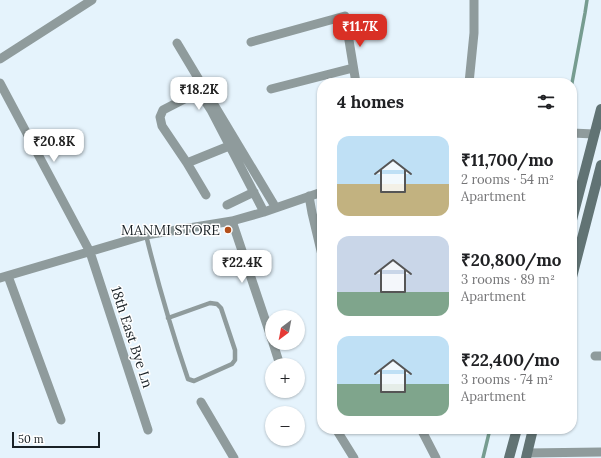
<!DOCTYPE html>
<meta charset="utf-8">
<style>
:root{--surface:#fff;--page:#f6f6f6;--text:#202124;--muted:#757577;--accent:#d93025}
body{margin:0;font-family:Lora,serif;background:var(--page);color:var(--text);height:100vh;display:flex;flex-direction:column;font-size:15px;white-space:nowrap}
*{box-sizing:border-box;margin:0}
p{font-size:13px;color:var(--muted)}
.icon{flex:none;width:22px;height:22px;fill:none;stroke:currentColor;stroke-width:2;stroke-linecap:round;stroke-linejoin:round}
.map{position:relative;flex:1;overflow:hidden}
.side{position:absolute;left:317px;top:78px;width:260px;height:356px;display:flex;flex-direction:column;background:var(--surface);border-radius:16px;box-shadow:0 1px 3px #0004}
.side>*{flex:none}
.needle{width:26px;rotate:212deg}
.fabs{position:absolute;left:265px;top:310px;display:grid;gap:8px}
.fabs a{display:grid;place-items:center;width:40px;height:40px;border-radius:50%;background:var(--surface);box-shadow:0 1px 3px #0004;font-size:20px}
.scale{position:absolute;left:12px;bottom:10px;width:88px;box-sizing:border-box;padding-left:4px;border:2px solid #192126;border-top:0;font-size:11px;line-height:14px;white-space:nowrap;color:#192126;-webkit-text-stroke:3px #fff;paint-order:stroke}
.price{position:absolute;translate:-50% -34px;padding:0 9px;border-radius:8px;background:#fff;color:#222;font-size:13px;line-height:26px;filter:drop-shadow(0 1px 2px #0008)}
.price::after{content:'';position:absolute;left:50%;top:24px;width:12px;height:9px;margin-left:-6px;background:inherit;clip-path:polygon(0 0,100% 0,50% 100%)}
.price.active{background:var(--accent);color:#fff}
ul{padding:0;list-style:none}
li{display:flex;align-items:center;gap:12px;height:100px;padding:0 20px}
li span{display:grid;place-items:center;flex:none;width:112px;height:80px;border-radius:12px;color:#555}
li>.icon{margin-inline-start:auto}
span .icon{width:48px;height:48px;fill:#fffc;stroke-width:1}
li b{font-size:17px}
h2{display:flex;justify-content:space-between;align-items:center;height:48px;padding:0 20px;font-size:17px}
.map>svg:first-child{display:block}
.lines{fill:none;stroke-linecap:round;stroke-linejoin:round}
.stream{stroke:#769c90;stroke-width:3.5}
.service{stroke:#8f9b9c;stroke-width:4.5}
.minor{stroke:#8f9b9c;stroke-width:9}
.secondary{stroke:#617374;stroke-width:10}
.poi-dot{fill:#b34f1b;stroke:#fff;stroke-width:1.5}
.labels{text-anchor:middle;stroke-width:3;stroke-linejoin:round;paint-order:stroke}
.poi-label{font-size:14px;fill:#192126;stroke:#fff;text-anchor:end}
.street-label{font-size:14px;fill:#192126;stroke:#fff}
</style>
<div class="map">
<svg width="601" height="458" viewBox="0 0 601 458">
<rect width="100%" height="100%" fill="#e5f3fc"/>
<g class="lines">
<!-- stream -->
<path class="stream" d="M572 83 585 13 587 0
M483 458 490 429"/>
<!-- service -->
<path class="service" d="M146 235C158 284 172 332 188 379L194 381 232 364 235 360V350L221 308 217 304 210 303 168 318"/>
<!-- minor -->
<path class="minor" d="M251 42 345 16 356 83
M177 43 276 208
M0 59 92 0
M0 83 90 252 148 430
M469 83 474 33V0
M271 89 353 68
M572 133 594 134
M187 163 229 146
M206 195 187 163 162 126 160 117 163 110 194 94 198 93 202 96 211 110 264 212
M309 196 312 213 322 255
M227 205 254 192
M232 221 272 340
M8 276 61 420
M0 278 146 235 232 221 264 212 322 192
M273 343 279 362
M595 356H601
M201 402 234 458
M336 429 354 458
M421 429 436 458
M527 453 601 452"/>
<!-- secondary -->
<path class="secondary" d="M572 220 601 109
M572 277 601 165
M509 458 517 429
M526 458 533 429"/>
</g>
<!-- markers -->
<circle class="poi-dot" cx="228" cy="230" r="4"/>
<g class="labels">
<!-- poi labels -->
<g class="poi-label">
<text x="220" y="235">MANMI STORE</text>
</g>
<!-- street labels -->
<g class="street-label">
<text transform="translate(132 337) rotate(72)" y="5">18th East Bye Ln</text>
</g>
</g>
</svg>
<div class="fabs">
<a><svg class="needle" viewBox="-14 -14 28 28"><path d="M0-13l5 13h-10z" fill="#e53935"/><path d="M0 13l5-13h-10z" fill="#757577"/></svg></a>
<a>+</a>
<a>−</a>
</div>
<div class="scale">50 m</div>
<b class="price active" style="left:360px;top:48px">₹11.7K</b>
<b class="price" style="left:199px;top:111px">₹18.2K</b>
<b class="price" style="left:54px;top:163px">₹20.8K</b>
<b class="price" style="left:242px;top:284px">₹22.4K</b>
<section class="side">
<h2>4 homes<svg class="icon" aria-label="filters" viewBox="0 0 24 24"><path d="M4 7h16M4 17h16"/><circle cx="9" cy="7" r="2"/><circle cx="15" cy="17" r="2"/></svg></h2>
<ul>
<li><span style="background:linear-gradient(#bfe0f5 60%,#c2b280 0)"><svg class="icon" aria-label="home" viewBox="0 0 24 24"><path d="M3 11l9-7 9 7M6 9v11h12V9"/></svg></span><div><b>₹11,700/mo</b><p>2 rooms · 54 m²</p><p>Apartment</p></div></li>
<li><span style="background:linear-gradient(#c9d6e8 70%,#7fa58c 0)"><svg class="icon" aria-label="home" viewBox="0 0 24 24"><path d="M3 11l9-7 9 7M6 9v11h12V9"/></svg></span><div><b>₹20,800/mo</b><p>3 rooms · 89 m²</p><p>Apartment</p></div></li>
<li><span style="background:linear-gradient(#bfe0f5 60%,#7fa58c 0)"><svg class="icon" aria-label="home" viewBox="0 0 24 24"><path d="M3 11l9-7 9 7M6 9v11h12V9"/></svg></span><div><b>₹22,400/mo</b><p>3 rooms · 74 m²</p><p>Apartment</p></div></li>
</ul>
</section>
</div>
